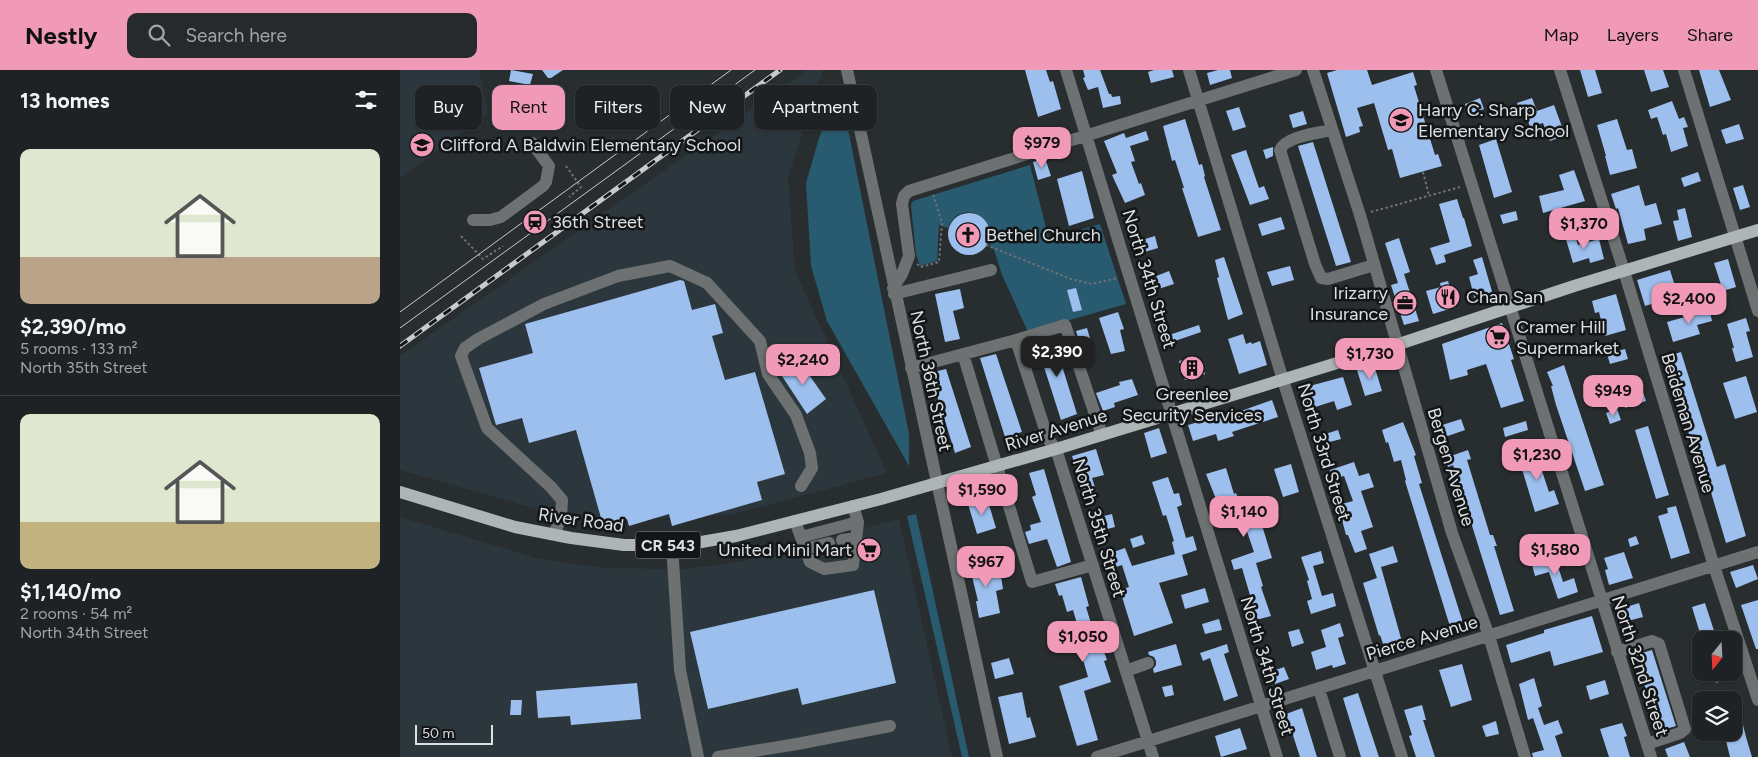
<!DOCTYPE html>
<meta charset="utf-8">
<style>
:root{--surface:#1e2224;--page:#262a2c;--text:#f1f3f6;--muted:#a1a4a6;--line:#3c3f41;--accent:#f09ab7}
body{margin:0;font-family:Figtree,sans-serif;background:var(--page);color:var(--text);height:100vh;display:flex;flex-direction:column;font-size:19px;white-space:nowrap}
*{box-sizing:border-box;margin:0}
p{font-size:16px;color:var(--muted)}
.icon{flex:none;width:28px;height:28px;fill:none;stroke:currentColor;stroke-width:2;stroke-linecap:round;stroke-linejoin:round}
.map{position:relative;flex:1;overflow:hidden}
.details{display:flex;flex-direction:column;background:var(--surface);width:400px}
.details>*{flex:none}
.guide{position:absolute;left:15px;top:15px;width:475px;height:45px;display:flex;gap:10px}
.needle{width:32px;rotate:198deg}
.controls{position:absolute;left:1292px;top:561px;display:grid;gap:10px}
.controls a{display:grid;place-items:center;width:50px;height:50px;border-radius:10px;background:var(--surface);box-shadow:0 1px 4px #0004,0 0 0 1px var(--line);font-size:25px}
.scale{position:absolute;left:15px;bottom:12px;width:78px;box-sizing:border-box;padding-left:5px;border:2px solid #dde0e2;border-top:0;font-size:14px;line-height:18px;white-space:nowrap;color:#dde0e2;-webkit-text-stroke:4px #131517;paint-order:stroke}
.price{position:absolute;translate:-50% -42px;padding:0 11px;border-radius:10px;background:var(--accent);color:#111;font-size:16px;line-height:32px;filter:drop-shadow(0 1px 2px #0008)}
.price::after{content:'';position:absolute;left:50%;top:30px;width:15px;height:11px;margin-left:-8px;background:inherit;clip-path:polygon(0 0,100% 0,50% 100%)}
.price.active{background:#222;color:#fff}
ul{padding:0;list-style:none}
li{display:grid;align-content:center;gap:10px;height:265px;padding:0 20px}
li+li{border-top:1px solid var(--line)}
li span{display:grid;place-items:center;height:155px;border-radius:10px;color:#555}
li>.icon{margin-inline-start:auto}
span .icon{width:90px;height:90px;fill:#fffc;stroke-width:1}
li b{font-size:21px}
h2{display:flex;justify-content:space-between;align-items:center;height:60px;padding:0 20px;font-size:21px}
.chip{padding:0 18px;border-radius:10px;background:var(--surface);box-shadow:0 1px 4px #0004,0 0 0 1px var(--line);font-size:18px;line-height:45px}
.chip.active{background:var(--accent);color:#111}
header{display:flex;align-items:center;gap:30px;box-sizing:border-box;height:70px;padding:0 25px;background:var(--accent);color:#111}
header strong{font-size:24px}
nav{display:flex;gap:28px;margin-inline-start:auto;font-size:18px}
.search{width:350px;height:45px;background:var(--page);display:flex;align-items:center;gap:12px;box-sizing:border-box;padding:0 18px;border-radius:10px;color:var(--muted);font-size:19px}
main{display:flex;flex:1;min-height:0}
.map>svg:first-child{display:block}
.built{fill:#2c373d}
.green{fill:#285a70}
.building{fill:#9cbfee}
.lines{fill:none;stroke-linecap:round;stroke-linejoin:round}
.path{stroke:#6e7275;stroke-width:2;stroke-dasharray:2.5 2.5;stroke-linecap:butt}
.minor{stroke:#6d7171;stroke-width:12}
.major{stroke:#aeb5b6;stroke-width:12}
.tram{stroke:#c8cbce;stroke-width:1}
.rail-casing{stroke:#c8cbce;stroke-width:5}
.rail{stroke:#131517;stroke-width:3;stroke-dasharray:9;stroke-linecap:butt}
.labels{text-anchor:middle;stroke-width:5;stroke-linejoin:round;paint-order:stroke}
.shield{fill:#131517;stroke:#a0a3a5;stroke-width:1}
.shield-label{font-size:16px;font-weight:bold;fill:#dde0e2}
.poi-label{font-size:18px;fill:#dde0e2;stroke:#131517;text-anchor:start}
.street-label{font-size:18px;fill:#dde0e2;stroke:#131517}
</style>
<header>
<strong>Nestly</strong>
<div class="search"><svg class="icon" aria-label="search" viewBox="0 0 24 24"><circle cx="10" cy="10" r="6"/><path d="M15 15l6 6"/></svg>Search here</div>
<nav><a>Map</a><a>Layers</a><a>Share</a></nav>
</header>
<main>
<section class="details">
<h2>13 homes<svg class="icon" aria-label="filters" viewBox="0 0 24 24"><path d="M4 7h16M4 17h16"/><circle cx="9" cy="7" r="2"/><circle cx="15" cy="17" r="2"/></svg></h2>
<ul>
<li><span style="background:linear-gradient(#dfe7d0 70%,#b9a48a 0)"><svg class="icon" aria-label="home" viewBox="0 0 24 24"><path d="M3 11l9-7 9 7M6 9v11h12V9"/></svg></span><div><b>$2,390/mo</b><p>5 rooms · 133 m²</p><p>North 35th Street</p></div></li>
<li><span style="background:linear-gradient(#dfe7d0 70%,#c2b280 0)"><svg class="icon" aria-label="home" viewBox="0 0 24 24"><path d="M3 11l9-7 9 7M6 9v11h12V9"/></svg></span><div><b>$1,140/mo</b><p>2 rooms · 54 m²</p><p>North 34th Street</p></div></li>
</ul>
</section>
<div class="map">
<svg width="1358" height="687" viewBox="0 0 1358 687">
<rect width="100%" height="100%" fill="#282d30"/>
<!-- built -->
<path class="built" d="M0 0H79L88 43 0 108Z
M407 0H422V2L388 108 395 201 487 403 330 445 227 449 209 451 151 443 0 400V286Z
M0 447 140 489 205 498 286 499 339 492 499 449 552 687H0Z"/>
<!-- green -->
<path class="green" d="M440 19 509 364V396L427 251 411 196 406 113 419 68Z
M630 95 649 169 700 154 726 234 628 262 602 205 594 180 588 173 590 159C579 139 558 135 548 158L539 155 537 191 520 196 516 184 511 135 513 131Z
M516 444 569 687H562L507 446Z"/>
<!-- building -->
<path class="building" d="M111 0 133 4 130 15 109 11Z
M142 0H163L151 8H148Z
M625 0H646L650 12 653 11 661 39 638 47Z
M683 0H700L709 24H711L712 27 720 26 721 34 703 38 698 17 688 20 683 8 685 7Z
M754 0H772L774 7 751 13 748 2Z
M818 0H830L832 8 810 15 807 3Z
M937 0H967L972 15 1013 2 1017 15 1014 16 1035 85 1038 84 1042 96 1000 108 992 79 988 80 974 33 957 38 963 56 959 57 960 62 946 67 927 3Z
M1180 0H1195L1202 23 1188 27Z
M1244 0H1263L1269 17 1251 22Z
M1299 0H1319L1331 30 1310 37Z
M1080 28 1084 39 1069 44 1065 34Z
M1132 28 1137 41 1154 35 1165 65 1150 71 1143 53 1130 57 1125 42 1121 43 1117 33Z
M1272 31 1279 49 1284 47 1288 57 1283 58 1288 76 1271 82 1266 64 1263 65 1257 47 1251 49 1248 40Z
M839 37 846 57 833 61 826 41Z
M903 41 907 54 893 58 889 45Z
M785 49 799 95 802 94 805 106 804 107 821 160 798 167 782 118H784L775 90 772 91 763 56Z
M1217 49 1227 80 1232 79 1237 98 1210 105 1205 86H1206L1197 55Z
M1339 54 1344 69 1326 74 1321 60Z
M746 61 749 70 730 76 735 91 731 92 739 114 741 113 745 125 725 133 712 105 717 103 704 71 724 63 726 68Z
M1096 69 1112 122 1094 128 1079 75Z
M913 72 951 192 936 196 898 76Z
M873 77V86L866 89 863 80Z
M846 80 859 118 864 116 869 129 850 135 831 85Z
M645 88 651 106 638 110 633 92Z
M1174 100 1185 131 1143 143 1139 126 1164 120 1159 105Z
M682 101 694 148 669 156 657 109Z
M1298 102 1301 111 1284 117 1281 108Z
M1239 115 1245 136 1256 133 1262 154 1244 159 1246 170 1228 174 1218 138 1216 139 1211 124Z
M1343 115 1350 137 1340 140 1333 118Z
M1057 129 1063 148H1064L1072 176 1044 185 1046 192 1036 195 1030 178 1050 172 1039 134Z
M1285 138 1292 167 1278 171 1273 151 1279 150 1277 140Z
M1116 141 1118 150 1103 154 1100 145Z
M548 164a21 21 0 1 1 42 0a21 21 0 1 1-42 0Z
M881 147 885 159 862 166 858 154Z
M1174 163 1178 175 1199 169 1204 189 1190 193 1189 188 1173 193 1165 166Z
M755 166 758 178 738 184 735 172Z
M999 168 1010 202 1004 204 1019 251 1004 255 991 215 998 213 985 173Z
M824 187 843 244 828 250 817 208 819 207 815 190Z
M1082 187 1093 225 1075 230 1069 207 1078 204 1073 190Z
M1328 189 1336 217 1323 221 1314 193Z
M890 196 894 210 872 216 867 202Z
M1270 200 1278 226 1245 236 1237 210Z
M769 201 774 214 749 222 746 210Z
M280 210 284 211 292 240 315 234 323 263 312 266 325 310 355 302 385 404 357 412 362 430 272 456 269 444 229 456 227 449 203 455 176 360 129 373 122 348 96 355 79 298 133 283 125 254Z
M1048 211 1056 237 1033 244 1026 221 1041 217 1040 213Z
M676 218 682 240 673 242 667 220Z
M560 219 564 238 553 241 560 269 545 272 535 224Z
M1216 224 1226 260 1205 266 1199 242 1195 243 1192 231Z
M1309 238 1312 251 1297 255 1300 264 1273 272 1267 252 1299 243 1298 240Z
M718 242 724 259 720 260 725 281 711 284 699 248Z
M1346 248 1350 261 1346 262 1353 287 1336 292 1332 278H1334L1327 254Z
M1102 253 1114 289 1111 290 1124 331 1101 338 1086 294 1067 300 1068 305 1050 310 1042 274Z
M799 255 801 262 766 274 763 267Z
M687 258 691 272 680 275 676 261Z
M843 264 846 274 851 272 852 274 860 271 867 295 839 304 828 269Z
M653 267 677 344 661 350 636 272Z
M1225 279 1228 289 1210 294 1207 284Z
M1281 282 1317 397 1325 394 1346 466 1326 473 1302 392 1298 393 1265 287Z
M596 284 622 362 605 367 580 288Z
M790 288 791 292 799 290 805 304 785 310 779 291Z
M398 289 426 329 407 344 380 303Z
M974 295 982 321 965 326 957 300Z
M1164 295 1204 415 1185 421 1156 335 1151 316H1153L1147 302Z
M546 299 571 377 555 383 530 303Z
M1346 306 1357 342 1335 349 1323 313Z
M943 307 952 335 937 340 934 331 909 339 902 318Z
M732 309 738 325 714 333 715 337 703 341 696 323 720 315 719 312Z
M1242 319 1246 331 1225 338 1221 325Z
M872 330 878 347 832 362 834 366 818 371 816 364 793 371 788 355 826 344 827 346Z
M1217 339 1221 350 1210 354 1206 343Z
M1061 349 1065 360 1042 368 1039 356Z
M1126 351 1128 360 1105 367 1103 358Z
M1003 352 1016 385 1014 386 1022 413 1019 414 1065 559 1052 563 1005 411 1006 410 1001 390 994 392 988 372 986 373 982 360Z
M1248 356 1269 425 1256 429 1235 360Z
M759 358 767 383 751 388 744 363Z
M938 360 941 369 922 374 919 366Z
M696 379 704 405 692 408 698 427 687 431 672 386Z
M1139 379 1144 394 1140 395 1149 422 1154 420 1159 434 1135 442 1118 386Z
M1068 380 1071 389 1067 390 1090 465H1093L1097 476H1094L1114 541 1100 545 1053 395 1048 397 1045 388Z
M954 392 959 406 969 403 974 417 961 421 973 457 961 461 967 479 955 483 948 465H946L938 435 953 431 944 406 933 409 930 400Z
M891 394 899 422 883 427 874 399Z
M826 398 834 424 836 423 843 440 860 435 865 451 861 452 872 488 856 493 863 516 861 517 871 546 852 551 846 534 852 532 842 498 834 500 831 490 854 482 843 450 821 457 812 431 816 429 806 404Z
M644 399 671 492 657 497 647 469 629 474 625 462 631 460 630 455 641 452 632 427 636 425 629 403Z
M768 407 774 424 779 423 782 435 777 437 786 468 793 466 797 480 782 485 788 505 759 513 773 553 734 566 720 520 729 517 722 495 710 499 705 485 725 478 732 496 775 484 772 472 774 471 766 445 763 446 752 412Z
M587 428 596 458 577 464 568 434Z
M1276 436 1290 483 1271 489 1258 446 1268 443 1267 438Z
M712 444 715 457 700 461 696 448Z
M742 465 745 474 733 478 730 469Z
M1159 465 1163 477 1150 482 1146 470Z
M1236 466 1239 474 1230 477 1228 469Z
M993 476 998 492 981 497 1004 579 987 585 980 565 979 566 963 513 977 508 969 484Z
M921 481 924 493 913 496 922 526 933 523 936 536 911 544 907 531 912 529 907 511 909 510 901 487Z
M1224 482 1233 508 1209 515 1205 500 1208 499 1204 488Z
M1154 484 1163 512 1174 508 1178 522 1158 529 1149 502 1135 506 1131 491Z
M591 490 595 507 601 506 603 519 596 521 600 543 579 548 576 531H578L569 494Z
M1353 495 1358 509 1336 518 1330 502Z
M681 507 689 536 686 537 693 560 697 559 702 576 707 590 704 591 711 612 684 621 698 670 677 676 659 616 688 607 676 565 680 564 673 540 667 542 662 525 659 526 655 514Z
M805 518 809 532 785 539 781 525Z
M474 520 496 613 402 635 398 618 308 639 290 562Z
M1358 530V579H1356L1341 535Z
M1239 533 1243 547 1224 552 1220 539Z
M1305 533 1317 570H1302L1292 537Z
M1192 546 1203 582 1154 596 1150 581 1111 593 1106 575 1144 563V560Z
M819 549 822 560 805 564 802 554Z
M940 553 944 566 938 568 946 594 933 598 932 595 916 600 911 582 926 577 921 560Z
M899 559 904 573 892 577 888 562Z
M776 574 782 595 754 603 753 599 756 595V591L754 587 749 585 748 582Z
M827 574 829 582 824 584 838 626 824 631 810 588 803 591 800 583Z
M1252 580 1276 656 1259 661 1235 585Z
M609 588 614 604 595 609 591 593Z
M1062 594 1072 630 1051 637 1039 600Z
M884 597 889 609 875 614 870 602Z
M1313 602H1340L1341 604 1316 613Z
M1134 608 1142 636 1138 638 1144 655 1158 650 1163 663 1155 666 1162 687H1133L1132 683 1144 680 1133 648 1128 650 1119 614Z
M1205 610 1209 624 1190 630 1186 616Z
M237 613 241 649 171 655 170 646 138 648 136 621Z
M772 615 774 625 765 627 762 617Z
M622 622 627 648 630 647 636 667 609 674 598 627Z
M958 623 979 687H961L943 628Z
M111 630H122L121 645H110Z
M1337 631 1346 667 1352 687H1330L1324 662H1334V632Z
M1022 635 1026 650H1023L1035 687H1016L1009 666 1012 665 1004 640Z
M902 638 917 687H900L886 644Z
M1096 651 1099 664 1086 667 1082 656Z
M1222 653 1227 666 1224 667 1230 687H1209L1200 659Z
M840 658 847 679 821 687 815 666Z
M1284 672 1290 687H1268L1265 679Z"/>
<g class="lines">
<!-- path -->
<path class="path" d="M166 96 181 117 169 127
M1023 102 1029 126
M971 142 1060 117
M61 166 83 189 103 176
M586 175 671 209 692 214 718 208
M517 194 521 197 539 192 542 153 533 124"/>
<!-- minor -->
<path class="minor" d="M447 0 597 687
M666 0 877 687
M789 0 883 310 1002 687
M913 0 960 145 1052 463 1089 566 1125 687
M1036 0 1251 687
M1160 0 1224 201 1314 496 1358 630
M1284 0 1358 241
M932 60C919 63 886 66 880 80L915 194 921 208 928 209 974 195
M73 150H90L101 147 143 116 146 112 149 96 132 73
M493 218 502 204 509 186 502 134 504 126 509 121 896 0
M494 224 591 200
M616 270 648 369 656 379 753 687
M563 284 632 512 693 495
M511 298 616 270 665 255 702 365
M395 451 410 492 424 499 453 495 458 452 453 436
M154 464 161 448 162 430 151 417 87 358 61 286 65 278 78 269 144 234 218 206 270 196 307 213 360 271 368 304 396 345 410 383 412 398 401 416
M401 467 458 452
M442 470 456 468
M272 475 280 600 298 687
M405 479 429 473
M1217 582 1252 571 1259 574 1285 659 1280 663 1247 674
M726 601 748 593
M919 619 940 687
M318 687 397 674 490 656
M697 687 1358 482"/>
<!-- major -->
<path class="major" d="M0 422 115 457 171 468 224 475H284L336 466 481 429 656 379 996 275 1174 216 1358 160"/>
<!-- tram -->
<path class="tram" d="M0 242 331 0
M0 258 355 0"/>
<defs>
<path id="rail" d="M0 276 380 0"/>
</defs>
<!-- rail casing -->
<use href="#rail" class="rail-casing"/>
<!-- rail -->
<use href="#rail" class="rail"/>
</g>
<!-- icons -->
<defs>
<symbol id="school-disc" viewBox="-11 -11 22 22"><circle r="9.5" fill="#f09ab7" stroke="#131517"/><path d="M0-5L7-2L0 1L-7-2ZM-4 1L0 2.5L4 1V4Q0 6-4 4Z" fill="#111"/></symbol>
<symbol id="station-disc" viewBox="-11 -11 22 22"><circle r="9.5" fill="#f09ab7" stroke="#131517"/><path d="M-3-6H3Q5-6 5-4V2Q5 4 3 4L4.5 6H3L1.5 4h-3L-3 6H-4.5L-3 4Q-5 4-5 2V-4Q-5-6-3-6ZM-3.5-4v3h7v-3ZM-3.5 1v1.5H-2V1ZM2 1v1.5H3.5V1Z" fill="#111"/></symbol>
<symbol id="church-disc" viewBox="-11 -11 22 22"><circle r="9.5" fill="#f09ab7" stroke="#131517"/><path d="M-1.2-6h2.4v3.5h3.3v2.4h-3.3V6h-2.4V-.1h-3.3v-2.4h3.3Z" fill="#111"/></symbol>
<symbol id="restaurant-disc" viewBox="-11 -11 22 22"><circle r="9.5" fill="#f09ab7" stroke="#131517"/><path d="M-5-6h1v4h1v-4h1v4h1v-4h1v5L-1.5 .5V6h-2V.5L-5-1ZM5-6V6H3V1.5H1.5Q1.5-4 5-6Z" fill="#111"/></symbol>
<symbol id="office-disc" viewBox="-11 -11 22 22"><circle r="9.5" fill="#f09ab7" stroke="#131517"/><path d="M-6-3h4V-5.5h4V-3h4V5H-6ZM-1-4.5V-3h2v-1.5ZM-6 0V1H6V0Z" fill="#111"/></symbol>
<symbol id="supermarket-disc" viewBox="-11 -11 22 22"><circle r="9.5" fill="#f09ab7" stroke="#131517"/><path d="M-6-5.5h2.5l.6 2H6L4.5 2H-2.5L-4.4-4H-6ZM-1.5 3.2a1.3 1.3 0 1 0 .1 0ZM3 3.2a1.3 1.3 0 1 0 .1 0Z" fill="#111"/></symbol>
<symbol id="building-disc" viewBox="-11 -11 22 22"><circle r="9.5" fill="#f09ab7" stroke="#131517"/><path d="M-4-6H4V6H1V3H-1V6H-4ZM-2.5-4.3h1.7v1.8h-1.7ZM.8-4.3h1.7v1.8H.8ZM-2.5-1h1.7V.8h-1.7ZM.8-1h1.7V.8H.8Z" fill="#111"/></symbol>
</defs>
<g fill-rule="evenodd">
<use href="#school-disc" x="987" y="36" width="28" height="28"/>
<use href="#school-disc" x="8" y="61" width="28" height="28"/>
<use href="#station-disc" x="121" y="138" width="28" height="28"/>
<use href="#church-disc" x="554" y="151" width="28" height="28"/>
<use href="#restaurant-disc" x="1034" y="213" width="28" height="28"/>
<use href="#office-disc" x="991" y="219" width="28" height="28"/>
<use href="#supermarket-disc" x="1084" y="253" width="28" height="28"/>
<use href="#building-disc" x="778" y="284" width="28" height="28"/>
<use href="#supermarket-disc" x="455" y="466" width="28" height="28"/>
</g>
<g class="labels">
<!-- shield labels -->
<rect class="shield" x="235.5" y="461.5" width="65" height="27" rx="4"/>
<g class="shield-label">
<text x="268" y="481">CR 543</text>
</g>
<!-- poi labels -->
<g class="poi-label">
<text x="1018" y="46">Harry C. Sharp<tspan x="1018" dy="21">Elementary School</tspan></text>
<text x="40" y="81">Clifford A Baldwin Elementary School</text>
<text x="152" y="158">36th Street</text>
<text x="586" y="171">Bethel Church</text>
<text x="988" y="229" text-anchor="end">Irizarry<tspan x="988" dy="21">Insurance</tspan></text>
<text x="1066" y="233">Chan San</text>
<text x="1116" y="263">Cramer Hill<tspan x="1116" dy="21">Supermarket</tspan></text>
<text x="792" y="330" text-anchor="middle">Greenlee<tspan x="792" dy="21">Security Services</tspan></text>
<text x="452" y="486" text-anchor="end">United Mini Mart</text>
</g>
<!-- street labels -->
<g class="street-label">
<text transform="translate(749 209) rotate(73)" y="6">North 34th Street</text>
<text transform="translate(531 311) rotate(78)" y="6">North 36th Street</text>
<text transform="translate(1288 353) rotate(73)" y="6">Beideman Avenue</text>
<text transform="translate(656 360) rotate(-17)" y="6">River Avenue</text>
<text transform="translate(924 382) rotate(73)" y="6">North 33rd Street</text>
<text transform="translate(1051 397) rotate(73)" y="6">Bergen Avenue</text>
<text transform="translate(181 450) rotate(8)" y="6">River Road</text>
<text transform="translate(699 458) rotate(73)" y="6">North 35th Street</text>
<text transform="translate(1022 568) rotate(-17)" y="6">Pierce Avenue</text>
<text transform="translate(867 596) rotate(73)" y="6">North 34th Street</text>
<text transform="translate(1240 596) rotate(72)" y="6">North 32nd Street</text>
</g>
</g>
</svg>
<div class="controls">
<a><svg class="needle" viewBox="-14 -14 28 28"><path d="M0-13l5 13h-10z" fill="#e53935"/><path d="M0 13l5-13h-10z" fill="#a1a4a6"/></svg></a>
<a><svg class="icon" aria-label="layers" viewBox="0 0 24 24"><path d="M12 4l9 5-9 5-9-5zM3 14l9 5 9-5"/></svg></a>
</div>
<div class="scale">50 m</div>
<b class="price" style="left:642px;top:99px">$979</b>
<b class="price" style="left:1184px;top:180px">$1,370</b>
<b class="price" style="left:1289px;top:255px">$2,400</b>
<b class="price active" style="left:657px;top:308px">$2,390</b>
<b class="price" style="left:970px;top:310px">$1,730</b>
<b class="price" style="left:403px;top:316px">$2,240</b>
<b class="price" style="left:1213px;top:347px">$949</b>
<b class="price" style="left:1137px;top:411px">$1,230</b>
<b class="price" style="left:582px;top:446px">$1,590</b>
<b class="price" style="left:844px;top:468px">$1,140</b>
<b class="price" style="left:1155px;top:506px">$1,580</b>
<b class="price" style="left:586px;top:518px">$967</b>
<b class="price" style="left:683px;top:593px">$1,050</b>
<div class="guide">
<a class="chip">Buy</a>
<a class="chip active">Rent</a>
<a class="chip">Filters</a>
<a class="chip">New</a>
<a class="chip">Apartment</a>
</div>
</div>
</main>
